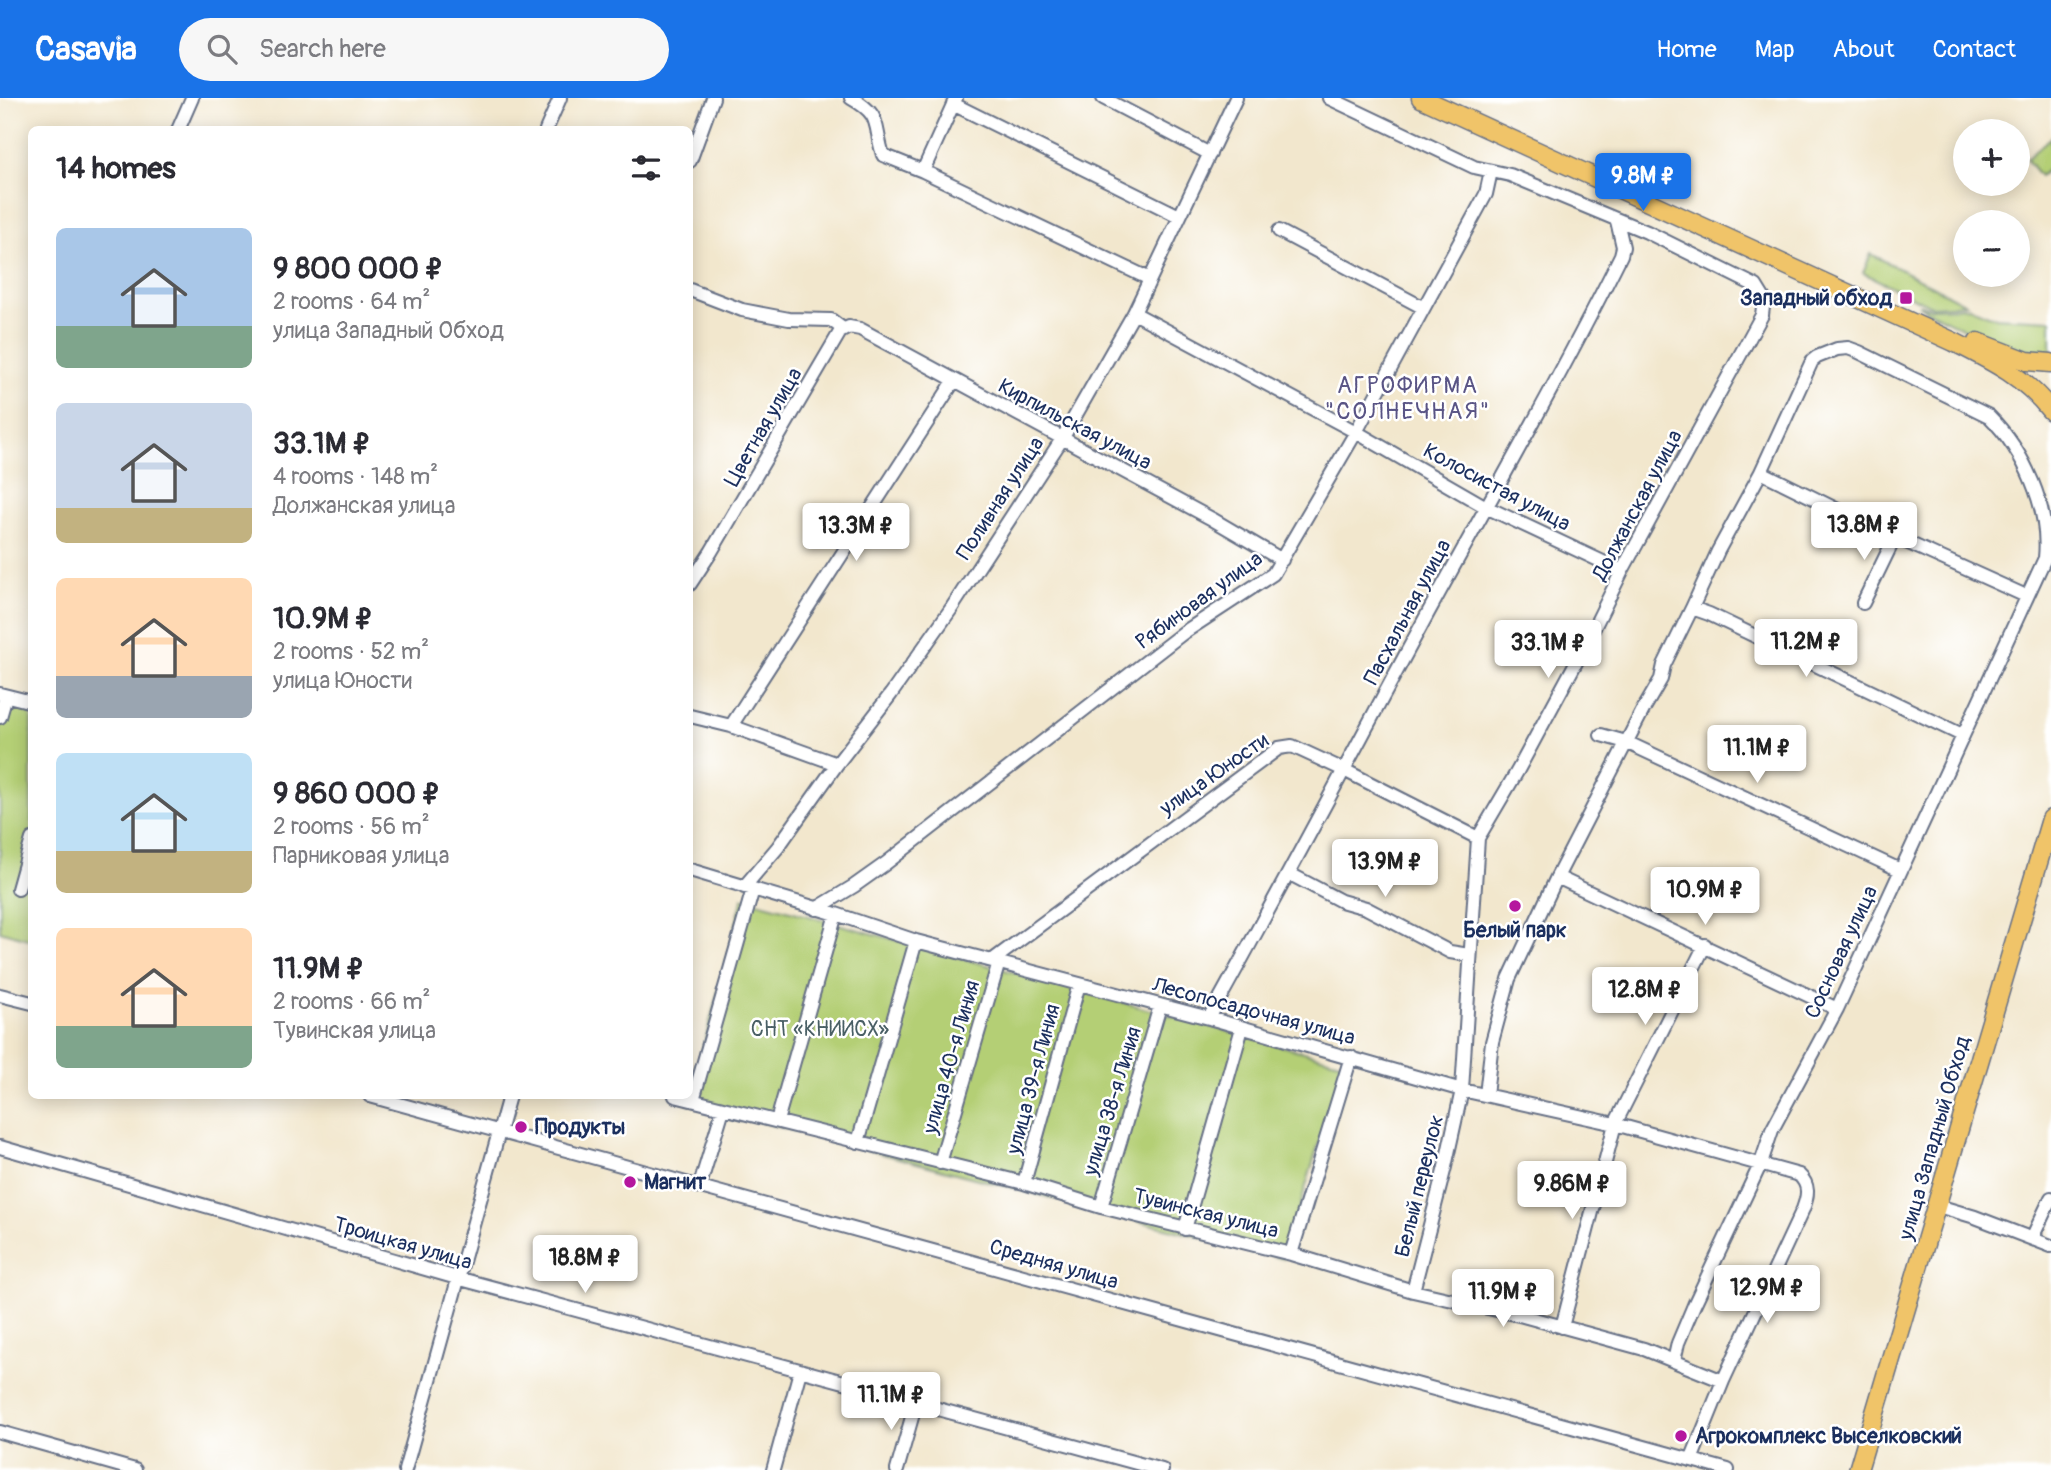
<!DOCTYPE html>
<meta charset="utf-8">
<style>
:root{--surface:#fff;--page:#f7f7f7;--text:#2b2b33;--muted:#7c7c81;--accent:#1a73e8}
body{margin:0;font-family:Pangolin,sans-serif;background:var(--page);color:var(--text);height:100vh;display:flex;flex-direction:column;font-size:26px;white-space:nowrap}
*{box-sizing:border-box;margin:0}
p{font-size:23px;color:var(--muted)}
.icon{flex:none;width:38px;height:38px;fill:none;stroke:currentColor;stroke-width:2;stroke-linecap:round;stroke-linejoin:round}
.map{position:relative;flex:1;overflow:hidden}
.details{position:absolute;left:28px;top:28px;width:665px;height:973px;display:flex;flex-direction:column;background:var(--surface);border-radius:10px;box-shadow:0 4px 18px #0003}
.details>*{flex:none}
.buttons{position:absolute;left:1953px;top:21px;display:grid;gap:14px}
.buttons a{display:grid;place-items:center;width:77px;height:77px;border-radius:50%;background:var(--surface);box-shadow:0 4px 18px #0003;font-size:35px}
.price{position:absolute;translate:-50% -60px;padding:0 16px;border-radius:7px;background:#fff;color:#222;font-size:23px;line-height:46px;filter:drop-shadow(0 2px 4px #0008)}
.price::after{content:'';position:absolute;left:50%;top:42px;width:21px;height:16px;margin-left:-10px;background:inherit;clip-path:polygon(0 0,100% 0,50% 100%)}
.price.current{background:var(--accent);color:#fff}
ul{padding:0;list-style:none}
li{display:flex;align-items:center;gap:21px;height:175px;padding:0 28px}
li span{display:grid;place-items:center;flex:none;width:196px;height:140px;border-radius:10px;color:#555}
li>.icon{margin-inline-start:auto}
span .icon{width:84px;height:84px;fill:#fffc;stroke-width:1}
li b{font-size:30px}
h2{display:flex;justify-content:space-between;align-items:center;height:84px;padding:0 28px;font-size:30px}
header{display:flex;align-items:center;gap:42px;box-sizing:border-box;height:98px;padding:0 35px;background:var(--accent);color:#fff}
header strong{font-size:33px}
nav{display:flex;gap:38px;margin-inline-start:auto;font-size:24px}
.search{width:490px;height:63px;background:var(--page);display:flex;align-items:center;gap:18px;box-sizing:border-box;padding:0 24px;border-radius:38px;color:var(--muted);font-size:26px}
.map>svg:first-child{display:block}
.green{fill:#b4cf75;stroke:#687f6a;stroke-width:2}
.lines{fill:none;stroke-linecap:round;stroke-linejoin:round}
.minor-casing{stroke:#666f85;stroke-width:16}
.highway-casing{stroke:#666f85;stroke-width:21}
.minor{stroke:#fff;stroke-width:12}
.highway{stroke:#f0c469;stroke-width:18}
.poi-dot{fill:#b5179e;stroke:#fff;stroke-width:2.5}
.labels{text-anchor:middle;stroke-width:5;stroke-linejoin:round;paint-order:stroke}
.poi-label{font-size:21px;font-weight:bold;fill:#1b2f5e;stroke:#fff;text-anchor:start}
.street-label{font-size:21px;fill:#1b2f5e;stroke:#fff}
.park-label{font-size:21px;fill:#495f65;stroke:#fff}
.neighbourhood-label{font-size:23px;letter-spacing:2px;fill:#595485;stroke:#fff}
</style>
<header>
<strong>Casavia</strong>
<div class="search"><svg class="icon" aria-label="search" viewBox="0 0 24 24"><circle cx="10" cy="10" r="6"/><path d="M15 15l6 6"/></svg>Search here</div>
<nav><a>Home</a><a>Map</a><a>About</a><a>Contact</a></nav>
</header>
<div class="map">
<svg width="2051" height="1372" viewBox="0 0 2051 1372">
<rect width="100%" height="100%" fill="#fff"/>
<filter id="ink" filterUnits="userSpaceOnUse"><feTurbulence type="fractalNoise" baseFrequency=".0143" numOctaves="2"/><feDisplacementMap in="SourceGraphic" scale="14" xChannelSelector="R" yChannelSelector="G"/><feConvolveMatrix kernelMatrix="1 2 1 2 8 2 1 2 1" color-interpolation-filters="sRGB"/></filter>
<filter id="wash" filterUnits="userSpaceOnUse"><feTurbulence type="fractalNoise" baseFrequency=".00686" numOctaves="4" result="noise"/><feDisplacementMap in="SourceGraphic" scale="28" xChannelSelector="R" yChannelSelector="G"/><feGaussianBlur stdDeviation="1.57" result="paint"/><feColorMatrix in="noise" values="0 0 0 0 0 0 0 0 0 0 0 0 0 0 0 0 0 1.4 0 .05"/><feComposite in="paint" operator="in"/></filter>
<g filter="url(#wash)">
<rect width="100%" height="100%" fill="#f2e7cd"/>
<!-- green -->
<path class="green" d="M2051 39V69L2040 78 2026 61Z
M1871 156 1966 206 1931 208 1863 175Z
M1918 206 1929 210 1969 209 1993 219 2051 222V257C2006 256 1966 231 1926 212Z
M0 602 31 611V842L0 833Z
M743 800 1343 965 1284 1161 688 1005Z"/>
</g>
<g filter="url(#ink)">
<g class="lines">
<defs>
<path id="minor" d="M851 0C883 18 873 26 883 57L923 73 1150 181
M1103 0 1210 56
M1329 0 1474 69 1510 77 1647 134 1756 188 1764 201 1762 217 1622 473 1586 546 1518 672 1478 740 1462 992 1445 1069 1413 1193
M953 6 1179 118
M178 32 192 0
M546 32 560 0
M690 63 713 0
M923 73 956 0
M1279 133 1422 209
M690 192 742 212 789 221 831 222 843 231
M1134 215 1356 334 1486 409 1622 473
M1761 374 1864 425 2026 498
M690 486 711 454 840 234 849 229 860 231 1212 421 1282 462
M1863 505 1895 439
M0 596 32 604
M690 618 731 628 837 666
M0 619 6 598
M731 628 954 283
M1601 637 1626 644 1900 772
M690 772 836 816 916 843 1209 920 1462 992 1615 1026 1799 1077C1810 1087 1808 1098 1803 1111L1723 1283 1691 1362
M1290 776 1341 803 1366 810 1450 854 1469 857
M1557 779 1837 911
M744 789 778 749 837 666 891 596 951 511 1062 341 1134 215 1236 0
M18 791 32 741
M816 811 854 788 885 766 1183 535 1273 476 1356 334 1486 96 1491 73
M993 862 1279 650 1292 648 1344 672 1478 740
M0 897 32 905
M1209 920C1284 786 1355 650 1428 515 1493 396 1561 278 1621 157L1623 149 1617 123
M1486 997 1492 944 1509 881 1557 779 1643 612 1661 581 1664 567 1692 510 1709 516 1962 637
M370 998 1728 1372
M675 998 1024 1085 1101 1109 1291 1156 1413 1193 1523 1218 1644 1251 1723 1283
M693 1002 753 791
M777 1023 836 816
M858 1044 916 843
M0 1049 457 1180 896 1298 916 1305 1162 1372
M940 1065 999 864
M1024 1085 1079 886
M700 1087 723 1011
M1938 1108 1975 1119 2051 1148
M1101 1109 1160 908
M1185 1131 1242 930
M2032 1140 2051 1100
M1291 1156 1351 959
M1562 1229 1615 1026 1705 847
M1674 1263 1678 1245 1694 1207 1761 1065 1772 1032 1837 911 2045 460C2050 410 2024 353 1989 318L1859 254 1848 250 1837 251 1817 259 1812 263 1761 374 1718 453 1692 510
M0 1334 135 1372
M405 1372 509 998
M773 1372 800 1273
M897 1372 916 1305"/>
<path id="highway" d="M1421 0 1954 244C1992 263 2025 279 2051 313
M1978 244 2027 263 2051 265
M1858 1372 2051 721"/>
</defs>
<!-- minor casing -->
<use href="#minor" class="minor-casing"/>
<!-- highway casing -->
<use href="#highway" class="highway-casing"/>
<!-- minor -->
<use href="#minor" class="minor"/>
<!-- highway -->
<use href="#highway" class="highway"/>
</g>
</g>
<!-- markers -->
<g class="poi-dot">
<rect x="1899" y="193" width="14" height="14" rx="3.5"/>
<circle cx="1515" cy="808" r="7"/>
<circle cx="521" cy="1029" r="7"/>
<circle cx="630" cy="1084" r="7"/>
<circle cx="1681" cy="1338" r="7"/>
</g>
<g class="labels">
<!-- poi labels -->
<g class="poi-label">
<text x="1892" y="207" text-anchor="end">Западный обход</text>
<text x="1515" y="839" text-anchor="middle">Белый парк</text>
<text x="535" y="1036">Продукты</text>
<text x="644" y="1091">Магнит</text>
<text x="1695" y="1345">Агрокомплекс Выселковский</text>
</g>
<!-- street labels -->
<g class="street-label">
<text transform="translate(1075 326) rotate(28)" y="7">Кирпильская улица</text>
<text transform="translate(763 329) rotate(-60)" y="7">Цветная улица</text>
<text transform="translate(1497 389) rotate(28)" y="7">Колосистая улица</text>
<text transform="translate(1000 400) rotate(-57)" y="7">Поливная улица</text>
<text transform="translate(1637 407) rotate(-62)" y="7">Должанская улица</text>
<text transform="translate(1199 502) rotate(-36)" y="7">Рябиновая улица</text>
<text transform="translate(1407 514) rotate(-62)" y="7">Пасхальная улица</text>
<text transform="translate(1214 676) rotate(-35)" y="7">улица Юности</text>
<text transform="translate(1841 854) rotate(-65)" y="7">Сосновая улица</text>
<text transform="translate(1254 913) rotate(15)" y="7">Лесопосадочная улица</text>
<text transform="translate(951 959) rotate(-74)" y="7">улица 40-я Линия</text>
<text transform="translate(1033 981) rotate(-75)" y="7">улица 39-я Линия</text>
<text transform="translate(1112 1003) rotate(-73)" y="7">улица 38-я Линия</text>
<text transform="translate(1934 1040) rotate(-74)" y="7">улица Западный Обход</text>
<text transform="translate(1419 1088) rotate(-76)" y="7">Белый переулок</text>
<text transform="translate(1206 1115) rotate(14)" y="7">Тувинская улица</text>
<text transform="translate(403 1145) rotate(16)" y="7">Троицкая улица</text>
<text transform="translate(1054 1166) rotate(16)" y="7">Средняя улица</text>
</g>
<!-- park labels -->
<g class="park-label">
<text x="820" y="938">СНТ «КНИИСХ»</text>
</g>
<!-- neighbourhood labels -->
<g class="neighbourhood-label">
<text x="1408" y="295">АГРОФИРМА<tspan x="1408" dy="26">"СОЛНЕЧНАЯ"</tspan></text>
</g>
</g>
</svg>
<div class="buttons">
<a>+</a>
<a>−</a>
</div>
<b class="price current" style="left:1643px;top:115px">9.8M ₽</b>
<b class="price" style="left:1864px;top:464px">13.8M ₽</b>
<b class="price" style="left:856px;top:465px">13.3M ₽</b>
<b class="price" style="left:1806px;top:581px">11.2M ₽</b>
<b class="price" style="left:1548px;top:582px">33.1M ₽</b>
<b class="price" style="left:1757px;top:687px">11.1M ₽</b>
<b class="price" style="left:1385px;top:801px">13.9M ₽</b>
<b class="price" style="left:1705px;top:829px">10.9M ₽</b>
<b class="price" style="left:1645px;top:929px">12.8M ₽</b>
<b class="price" style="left:1572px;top:1123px">9.86M ₽</b>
<b class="price" style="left:585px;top:1197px">18.8M ₽</b>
<b class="price" style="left:1767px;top:1227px">12.9M ₽</b>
<b class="price" style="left:1503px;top:1231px">11.9M ₽</b>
<b class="price" style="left:891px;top:1334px">11.1M ₽</b>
<section class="details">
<h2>14 homes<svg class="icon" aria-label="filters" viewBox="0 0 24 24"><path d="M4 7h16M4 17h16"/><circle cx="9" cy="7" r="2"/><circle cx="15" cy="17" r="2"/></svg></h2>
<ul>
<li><span style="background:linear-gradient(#a9c7e8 70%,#7fa58c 0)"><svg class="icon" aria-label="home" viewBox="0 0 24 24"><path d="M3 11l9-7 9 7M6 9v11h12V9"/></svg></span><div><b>9 800 000 ₽</b><p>2 rooms · 64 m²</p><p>улица Западный Обход</p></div></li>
<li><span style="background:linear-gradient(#c9d6e8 75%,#c2b280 0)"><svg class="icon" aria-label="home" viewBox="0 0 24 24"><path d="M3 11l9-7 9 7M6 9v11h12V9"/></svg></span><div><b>33.1M ₽</b><p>4 rooms · 148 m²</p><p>Должанская улица</p></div></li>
<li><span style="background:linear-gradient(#ffd9b3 70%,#9aa5b1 0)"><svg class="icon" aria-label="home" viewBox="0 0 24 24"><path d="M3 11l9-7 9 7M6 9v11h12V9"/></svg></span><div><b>10.9M ₽</b><p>2 rooms · 52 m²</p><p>улица Юности</p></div></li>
<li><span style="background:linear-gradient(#bfe0f5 70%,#c2b280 0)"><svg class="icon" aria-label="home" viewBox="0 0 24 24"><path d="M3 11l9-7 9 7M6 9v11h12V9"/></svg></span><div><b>9 860 000 ₽</b><p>2 rooms · 56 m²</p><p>Парниковая улица</p></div></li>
<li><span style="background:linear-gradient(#ffd9b3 70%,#7fa58c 0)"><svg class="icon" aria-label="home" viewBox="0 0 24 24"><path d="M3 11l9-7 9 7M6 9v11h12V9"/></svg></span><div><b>11.9M ₽</b><p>2 rooms · 66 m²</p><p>Тувинская улица</p></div></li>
</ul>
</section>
</div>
